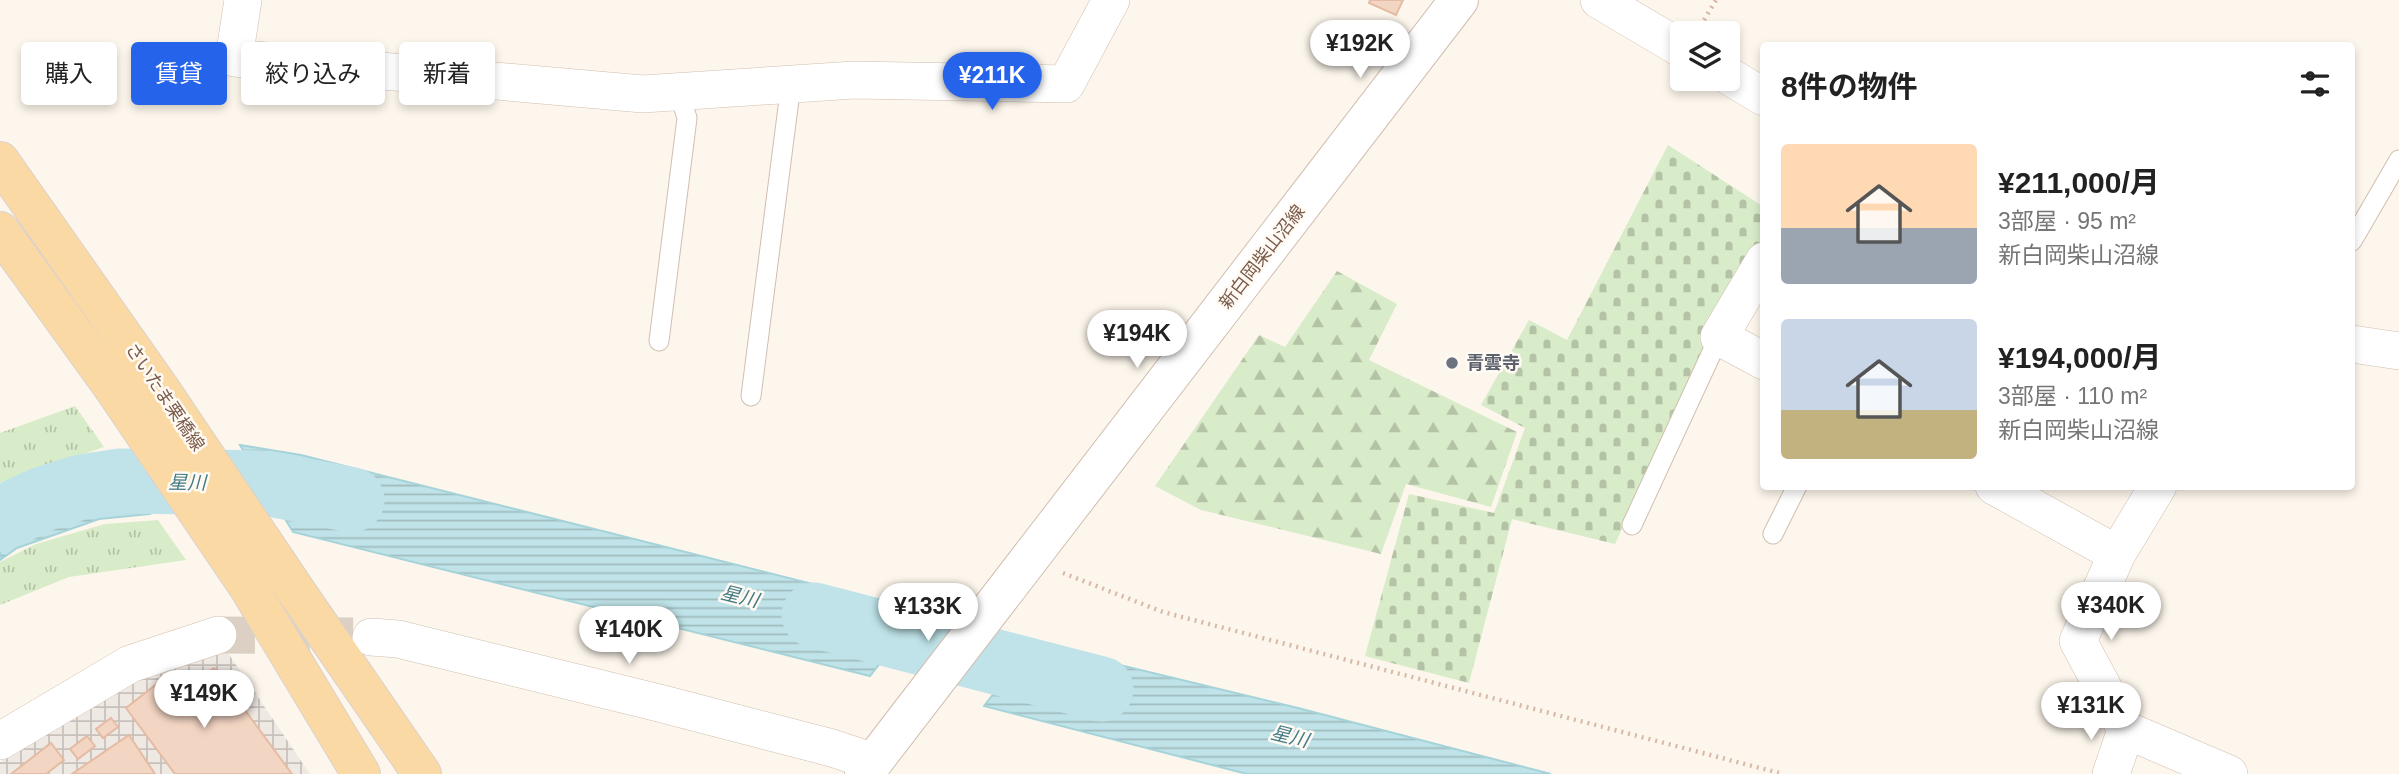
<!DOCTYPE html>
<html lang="ja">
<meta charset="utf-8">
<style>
:root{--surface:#fff;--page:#f6f6f6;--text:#222;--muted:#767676;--accent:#2563eb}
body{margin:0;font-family:Helvetica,"Noto Sans JP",sans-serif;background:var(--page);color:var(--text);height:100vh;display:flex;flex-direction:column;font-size:26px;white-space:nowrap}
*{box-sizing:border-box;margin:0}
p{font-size:23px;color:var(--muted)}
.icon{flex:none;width:38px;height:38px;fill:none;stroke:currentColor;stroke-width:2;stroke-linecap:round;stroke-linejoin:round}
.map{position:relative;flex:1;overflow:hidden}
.drawer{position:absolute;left:1760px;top:42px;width:595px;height:448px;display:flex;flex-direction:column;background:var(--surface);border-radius:7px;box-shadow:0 4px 10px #0003}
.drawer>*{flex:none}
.hud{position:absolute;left:21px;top:42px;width:665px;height:63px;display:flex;gap:14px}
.buttons{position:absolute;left:1670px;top:21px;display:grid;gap:14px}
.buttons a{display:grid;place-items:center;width:70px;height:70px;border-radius:7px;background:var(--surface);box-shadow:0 4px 10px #0003;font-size:35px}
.price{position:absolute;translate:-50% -60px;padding:0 16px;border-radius:24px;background:#fff;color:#222;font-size:23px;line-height:46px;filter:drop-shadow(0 2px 4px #0008)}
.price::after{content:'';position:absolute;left:50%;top:42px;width:21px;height:16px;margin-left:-10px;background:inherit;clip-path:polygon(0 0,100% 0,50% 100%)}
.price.current{background:var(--accent);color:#fff}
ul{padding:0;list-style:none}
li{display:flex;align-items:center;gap:21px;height:175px;padding:0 21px}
li span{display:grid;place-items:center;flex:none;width:196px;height:140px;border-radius:7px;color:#555}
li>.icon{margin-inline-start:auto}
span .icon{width:84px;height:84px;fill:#fffc;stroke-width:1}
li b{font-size:30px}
h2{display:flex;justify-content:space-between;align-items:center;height:84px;padding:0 21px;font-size:30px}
.tag{padding:0 24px;border-radius:7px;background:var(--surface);box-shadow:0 4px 10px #0003;font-size:24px;line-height:63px}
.tag.current{background:var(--accent);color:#fff}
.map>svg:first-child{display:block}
.industrial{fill:url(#industrial-grid)}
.grass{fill:url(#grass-tufts)}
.forest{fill:url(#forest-firs)}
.cemetery{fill:url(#cemetery-stones)}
.water{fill:url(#water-rules);stroke:#a5d3da;stroke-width:2}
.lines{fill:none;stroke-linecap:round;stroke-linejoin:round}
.river{stroke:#bfe3e8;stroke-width:65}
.building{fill:#f3d5c3;stroke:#e6bba3;stroke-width:2}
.minor-tunnel{stroke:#dcd0c4;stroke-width:37;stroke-dasharray:37 18;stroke-linecap:butt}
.service-casing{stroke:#d1beb0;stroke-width:21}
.minor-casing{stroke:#d1beb0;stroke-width:38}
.tertiary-casing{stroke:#d1beb0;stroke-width:40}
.primary-casing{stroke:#dad1cd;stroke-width:40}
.path{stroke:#d9b8a5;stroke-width:4.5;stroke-dasharray:2 5;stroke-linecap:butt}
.service{stroke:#fff;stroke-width:19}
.minor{stroke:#fff;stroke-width:37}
.tertiary{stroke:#fff;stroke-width:38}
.primary{stroke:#fbd9a5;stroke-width:38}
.worship-dot{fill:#6b7280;stroke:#fffaf3;stroke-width:2.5}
.labels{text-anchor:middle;stroke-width:5;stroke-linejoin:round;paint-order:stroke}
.street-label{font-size:18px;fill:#7a5c4d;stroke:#fffaf3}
.worship-label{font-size:18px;font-weight:bold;fill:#5b616d;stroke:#fffaf3;text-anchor:start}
.water-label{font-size:19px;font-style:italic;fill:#437c86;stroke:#fffaf3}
</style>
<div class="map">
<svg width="2399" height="774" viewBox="0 0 2399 774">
<defs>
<pattern id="industrial-grid" width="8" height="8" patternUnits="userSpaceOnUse" patternTransform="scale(1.75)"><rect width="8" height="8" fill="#efe9e4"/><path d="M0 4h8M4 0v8" fill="none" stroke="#c7c0bb"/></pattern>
<pattern id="grass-tufts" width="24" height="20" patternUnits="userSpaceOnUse" patternTransform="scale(1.75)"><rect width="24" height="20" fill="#d8ecc9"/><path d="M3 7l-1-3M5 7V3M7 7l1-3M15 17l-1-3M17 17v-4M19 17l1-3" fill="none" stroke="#b4c2a5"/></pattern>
<pattern id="forest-firs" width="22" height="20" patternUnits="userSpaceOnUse" patternTransform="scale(1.75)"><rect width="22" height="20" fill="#d8ecc9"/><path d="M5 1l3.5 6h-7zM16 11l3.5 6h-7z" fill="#b4c2a5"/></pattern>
<pattern id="cemetery-stones" width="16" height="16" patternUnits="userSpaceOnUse" patternTransform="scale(1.75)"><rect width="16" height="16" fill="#d8ecc9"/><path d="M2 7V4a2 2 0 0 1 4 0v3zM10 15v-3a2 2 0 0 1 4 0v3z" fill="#b4c2a5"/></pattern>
<pattern id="water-rules" width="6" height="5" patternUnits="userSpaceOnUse" patternTransform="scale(1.75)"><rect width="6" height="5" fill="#bfe3e8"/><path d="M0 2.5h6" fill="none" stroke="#a0bbbe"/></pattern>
</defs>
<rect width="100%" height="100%" fill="#fdf6ec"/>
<!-- industrial -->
<path class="industrial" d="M228 653 310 774H0V762L92 700 160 667 202 654Z"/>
<!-- grass -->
<path class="grass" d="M75 406 104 447 0 483V433Z
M158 520 186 560 69 577 0 605V562L36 544 105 524Z"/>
<!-- forest -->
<path class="forest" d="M1337 271 1397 304 1369 360 1517 432 1491 507 1406 484 1381 554 1201 510 1155 486 1259 335 1285 347Z"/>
<!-- cemetery -->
<path class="cemetery" d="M1668 145 1764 207V240L1714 328 1615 544 1512 519 1469 683 1365 656 1409 494 1494 513 1525 428 1481 405 1529 320 1567 340Z"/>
<!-- water -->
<path class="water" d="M240 445 301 455 920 611 870 676 293 532Z
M110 457 150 514 99 519 17 548 0 560V491Z
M1033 644 1298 708 1551 774H1247L984 706Z"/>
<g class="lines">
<!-- river -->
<path class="river" d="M0 519 43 499 81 487 119 481 266 483 352 500
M814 615 1101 689"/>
</g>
<!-- building -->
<path class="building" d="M1370 0H1403L1396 15 1369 3Z
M214 668 292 774H175L126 708 167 676 180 693Z
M111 718 118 727 103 738 96 729Z
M129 735 155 774H72Z
M87 736 95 746 78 759 70 749Z
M51 743 64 760 46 774H11Z"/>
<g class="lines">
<!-- minor-tunnel -->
<path class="minor-tunnel" d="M218 635 353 636"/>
<defs>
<path id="service" d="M2352 241 2399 160
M659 341 687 118 679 92
M751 396 791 84
M1632 525 1719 337
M1773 534 1797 486"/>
<path id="minor" d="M243 0 234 58 643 94 854 80 1066 84 1111 0
M1599 0 1682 49
M1727 75 1764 97
M1764 261 1719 337 1764 361
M2352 344 2399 351
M1994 486 2117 554
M2158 486 2117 554 2078 641 2126 730 2229 774
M371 637 398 639 659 703 832 748 874 762
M0 741 130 664 218 635
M2111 774 2126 730"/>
<path id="tertiary" d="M864 774 1459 0"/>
<path id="primary" d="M0 161 161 390 298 594 422 774
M0 231 112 386 249 588 361 774"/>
</defs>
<!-- service casing -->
<use href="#service" class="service-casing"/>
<!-- minor casing -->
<use href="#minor" class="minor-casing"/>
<!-- tertiary casing -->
<use href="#tertiary" class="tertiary-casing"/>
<!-- primary casing -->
<use href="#primary" class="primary-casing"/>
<!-- path -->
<path class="path" d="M1704 20 1716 0
M1063 573 1163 612 1783 774"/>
<!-- service -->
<use href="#service" class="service"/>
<!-- minor -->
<use href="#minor" class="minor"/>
<!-- tertiary -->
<use href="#tertiary" class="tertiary"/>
<!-- primary -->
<use href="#primary" class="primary"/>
</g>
<!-- markers -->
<circle class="worship-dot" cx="1452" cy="363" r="7"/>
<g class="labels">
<!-- street labels -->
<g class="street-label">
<text transform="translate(1262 257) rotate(-52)" y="6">新白岡柴山沼線</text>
<text transform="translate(165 397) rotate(56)" y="6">さいたま栗橋線</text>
</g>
<!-- worship labels -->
<g class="worship-label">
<text x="1466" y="369">青雲寺</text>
</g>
<!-- water labels -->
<g class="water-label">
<text transform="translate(187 482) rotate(1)" y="7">星川</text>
<text transform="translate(740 596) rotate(14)" y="7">星川</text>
<text transform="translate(1290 736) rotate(14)" y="7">星川</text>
</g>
</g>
</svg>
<div class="buttons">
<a><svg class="icon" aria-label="layers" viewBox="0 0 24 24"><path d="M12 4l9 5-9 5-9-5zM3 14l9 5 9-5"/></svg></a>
</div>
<b class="price" style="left:1360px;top:80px">¥192K</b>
<b class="price current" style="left:992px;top:112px">¥211K</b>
<b class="price" style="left:1137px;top:370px">¥194K</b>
<b class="price" style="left:2111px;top:642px">¥340K</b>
<b class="price" style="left:928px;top:643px">¥133K</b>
<b class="price" style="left:629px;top:666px">¥140K</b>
<b class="price" style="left:204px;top:730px">¥149K</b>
<b class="price" style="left:2091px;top:742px">¥131K</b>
<div class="hud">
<a class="tag">購入</a>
<a class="tag current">賃貸</a>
<a class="tag">絞り込み</a>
<a class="tag">新着</a>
</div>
<section class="drawer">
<h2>8件の物件<svg class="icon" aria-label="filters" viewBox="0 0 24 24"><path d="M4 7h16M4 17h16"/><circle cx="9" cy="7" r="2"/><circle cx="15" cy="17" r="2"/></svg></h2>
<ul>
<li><span style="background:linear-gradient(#ffd9b3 60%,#9aa5b1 0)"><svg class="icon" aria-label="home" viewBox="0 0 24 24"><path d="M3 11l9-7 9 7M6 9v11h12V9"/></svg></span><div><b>¥211,000/月</b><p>3部屋 · 95 m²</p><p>新白岡柴山沼線</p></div></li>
<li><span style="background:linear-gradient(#c9d6e8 65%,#c2b280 0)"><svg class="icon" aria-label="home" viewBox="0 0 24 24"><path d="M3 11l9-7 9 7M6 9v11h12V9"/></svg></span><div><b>¥194,000/月</b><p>3部屋 · 110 m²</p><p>新白岡柴山沼線</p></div></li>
</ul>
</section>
</div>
